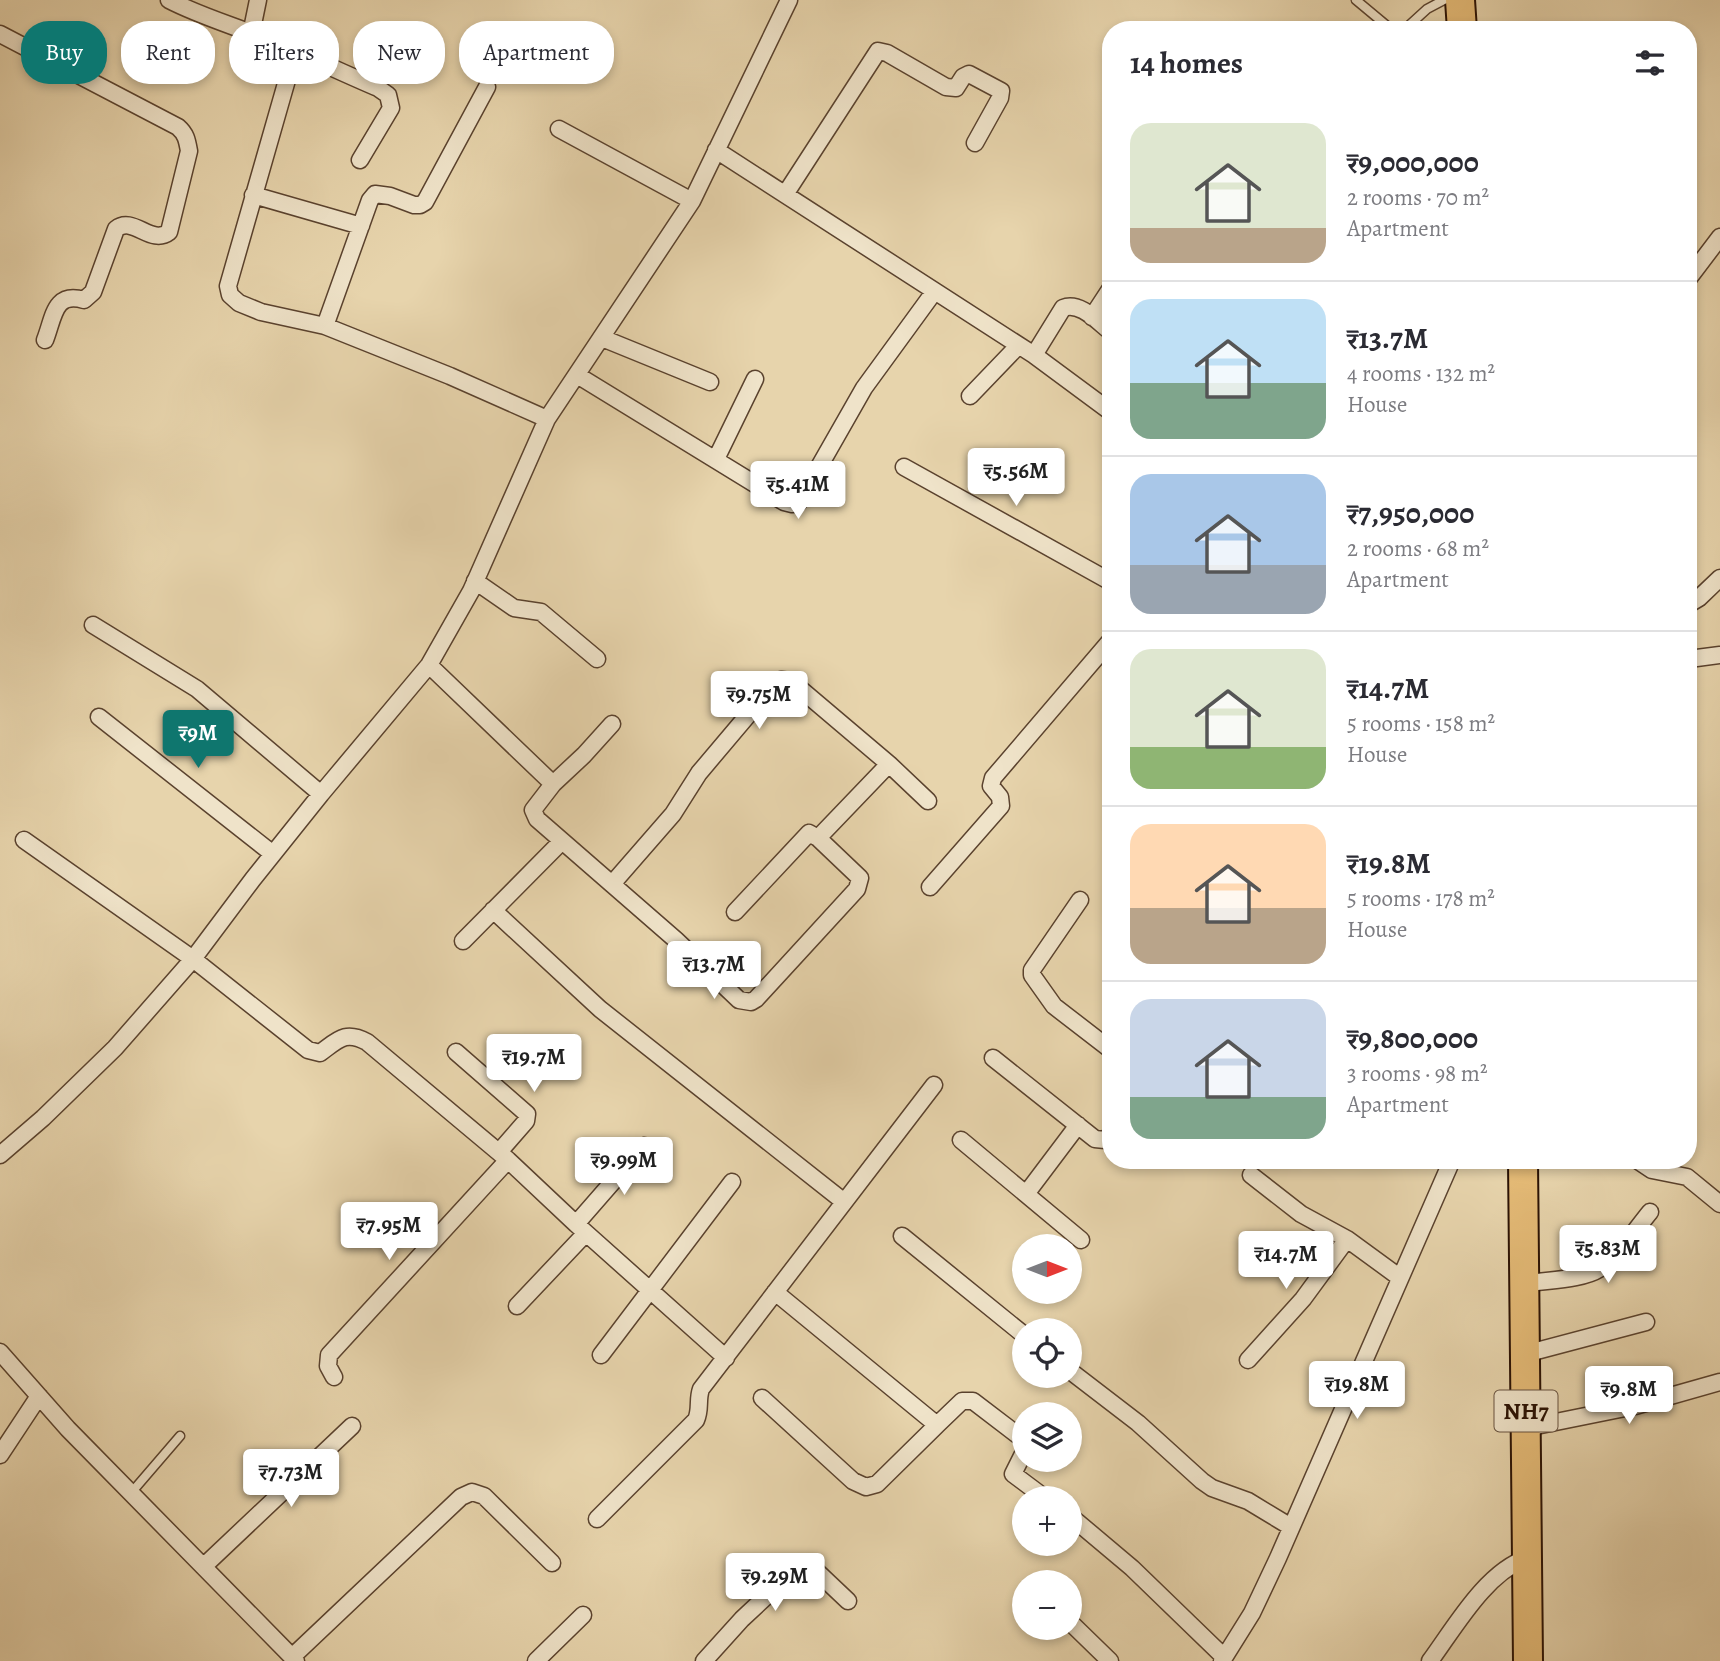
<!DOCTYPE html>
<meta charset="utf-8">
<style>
:root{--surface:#fff;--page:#f2f2f3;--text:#2b2b33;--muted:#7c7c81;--line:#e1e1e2;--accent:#0f766e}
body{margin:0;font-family:Alegreya,serif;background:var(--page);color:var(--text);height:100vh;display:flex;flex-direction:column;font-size:26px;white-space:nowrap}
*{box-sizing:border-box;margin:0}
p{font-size:23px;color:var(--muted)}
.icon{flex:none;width:38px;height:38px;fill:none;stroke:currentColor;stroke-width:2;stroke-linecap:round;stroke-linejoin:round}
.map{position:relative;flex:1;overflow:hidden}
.sheet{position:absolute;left:1102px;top:21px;width:595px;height:1148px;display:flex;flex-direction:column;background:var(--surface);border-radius:28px;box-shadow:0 4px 10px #0003}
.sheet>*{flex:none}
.banner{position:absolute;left:21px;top:21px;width:665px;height:63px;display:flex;gap:14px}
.needle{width:46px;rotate:90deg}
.fabs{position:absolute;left:1012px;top:1234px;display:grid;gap:14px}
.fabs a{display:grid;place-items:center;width:70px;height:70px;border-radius:50%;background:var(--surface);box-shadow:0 4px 10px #0003;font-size:35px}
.price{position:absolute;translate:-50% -60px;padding:0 16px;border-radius:7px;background:#fff;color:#222;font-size:23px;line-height:46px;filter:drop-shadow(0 2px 4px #0008)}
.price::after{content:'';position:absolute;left:50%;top:42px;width:21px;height:16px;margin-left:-10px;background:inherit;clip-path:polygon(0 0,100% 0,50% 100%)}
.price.active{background:var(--accent);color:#fff}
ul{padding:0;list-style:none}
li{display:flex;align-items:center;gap:21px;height:175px;padding:0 28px}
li+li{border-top:2px solid var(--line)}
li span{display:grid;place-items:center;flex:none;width:196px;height:140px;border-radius:21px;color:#555}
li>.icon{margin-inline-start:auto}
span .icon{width:84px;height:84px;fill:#fffc;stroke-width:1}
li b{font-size:30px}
h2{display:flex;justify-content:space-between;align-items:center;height:84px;padding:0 28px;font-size:30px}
.chip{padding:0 24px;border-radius:28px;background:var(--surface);box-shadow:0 4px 10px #0003;font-size:24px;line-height:63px}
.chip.active{background:var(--accent);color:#fff}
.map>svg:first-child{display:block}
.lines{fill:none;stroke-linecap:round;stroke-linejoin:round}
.lane-casing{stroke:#5a422e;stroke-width:11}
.street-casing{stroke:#5a422e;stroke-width:19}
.highway-casing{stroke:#2b1204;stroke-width:32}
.lane{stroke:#efe3c9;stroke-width:8}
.street{stroke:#efe3c9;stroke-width:16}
.highway{stroke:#e4ba76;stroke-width:28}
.labels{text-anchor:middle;stroke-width:5;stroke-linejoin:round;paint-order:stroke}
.shield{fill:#efe3c9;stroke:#66513f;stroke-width:2}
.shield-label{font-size:24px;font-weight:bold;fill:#2b1204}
</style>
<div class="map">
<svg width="1720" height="1661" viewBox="0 0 1720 1661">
<rect width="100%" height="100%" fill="#e7d4ac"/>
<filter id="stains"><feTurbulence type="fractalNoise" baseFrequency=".00286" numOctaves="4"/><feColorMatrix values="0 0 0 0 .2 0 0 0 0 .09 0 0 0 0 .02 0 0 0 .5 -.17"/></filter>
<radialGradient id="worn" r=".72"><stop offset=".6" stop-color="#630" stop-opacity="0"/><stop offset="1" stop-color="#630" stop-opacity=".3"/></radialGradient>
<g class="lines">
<defs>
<path id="lane" d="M1356 0 1392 30
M1404 30 1427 9 1444 0
M131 1493 180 1436"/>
<path id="street" d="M169 0C198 15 228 24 259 36 299 52 338 71 378 88L388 95 391 108 360 160
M0 34 178 127C186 134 187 140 189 151L169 232C151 246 133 215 116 229L93 292 84 300C54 291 54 317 45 340
M251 34 258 0
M295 52 228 286 230 295 239 303 261 312 325 326 450 376 547 419
M559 129 692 201
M716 150 1034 355 1111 412
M786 193 878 51 887 53 946 87 956 88 963 77 969 74 1001 91 1000 98 975 143
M253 195 361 226
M1689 278 1720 237
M1092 317 1111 288
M325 326 370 200 375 194 390 196 414 205H420L425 202 487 87
M602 338 710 382
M1034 355 1063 308C1080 301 1098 322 1111 332
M577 375 784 502 792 504 799 502 864 388 934 292
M970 396 1018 346
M716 459 755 379
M904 467 1111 582
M475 581 514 608 541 612 597 659
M1689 604 1699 598 1720 578
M93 625 197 689 321 794
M1689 659 1720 655
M429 665 553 784 533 810 537 819 676 940 739 1000 751 1002 756 999 857 889 860 878 818 838 809 833 735 912
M99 717 273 854
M553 784 584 755 612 724
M818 838 889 764
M24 840 193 959 308 1050 320 1053C338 1040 345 1030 367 1042L508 1160 576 1224 726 1358
M612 884 673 814 699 773 775 683 781 680 791 681 889 764 928 801
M930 887 1001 806 1000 797 991 786 993 778 1111 640
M1080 900 1032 970V975L1054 1006 1111 1050
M493 910 600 1009 843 1201
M463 941 562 841
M456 1052 527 1114 526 1121 499 1152
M993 1058 1095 1139 1105 1140 1111 1134
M961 1140 1081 1240
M0 1155 43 1118 115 1048 193 959 253 879 321 794 429 665 471 591 547 419 692 201 789 0
M1637 1160 1652 1170 1687 1177 1720 1204
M1251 1175 1301 1214 1347 1239 1399 1277
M1026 1194 1078 1125
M576 1224 644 1146
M902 1236 1024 1335
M1524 1284C1545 1280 1582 1280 1599 1269 1619 1256 1635 1230 1650 1212
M775 1292 937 1425 962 1401H973L1024 1440
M517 1306 586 1233
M0 1352 68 1429 296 1661
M1525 1354 1646 1322
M601 1355 732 1182
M1248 1360 1303 1299 1347 1239
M1069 1370 1138 1423 1202 1481 1212 1488 1248 1501 1291 1527
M334 1377 328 1366 329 1355 508 1160
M762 1398 853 1481 866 1487 877 1484 937 1425
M1526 1428 1635 1406 1720 1382
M1024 1452 1013 1474 1045 1498
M0 1455 39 1396
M1069 1515 1132 1568 1224 1657
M597 1519 696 1420C701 1409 697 1400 701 1389L934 1085
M204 1566 352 1426
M1073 1625 1110 1661
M292 1657 461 1497 472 1492 484 1496 552 1563
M536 1661 583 1615
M704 1661 742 1619 800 1565 811 1566 848 1601
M1222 1661 1252 1613 1278 1558 1452 1160
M1430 1661C1455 1627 1486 1572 1527 1558"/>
<path id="highway" d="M1460 0 1462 30
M1523 1160 1528 1661"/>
</defs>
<!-- lane casing -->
<use href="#lane" class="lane-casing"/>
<!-- street casing -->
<use href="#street" class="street-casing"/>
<!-- highway casing -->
<use href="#highway" class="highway-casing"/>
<!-- lane -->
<use href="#lane" class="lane"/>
<!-- street -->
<use href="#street" class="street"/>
<!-- highway -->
<use href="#highway" class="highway"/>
</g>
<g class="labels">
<!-- shield labels -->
<rect class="shield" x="1494.5" y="1390.5" width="63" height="41" rx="5"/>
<g class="shield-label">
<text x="1526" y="1419">NH7</text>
</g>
</g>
<rect width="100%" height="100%" filter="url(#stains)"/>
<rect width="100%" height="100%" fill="url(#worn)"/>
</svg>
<div class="fabs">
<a><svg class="needle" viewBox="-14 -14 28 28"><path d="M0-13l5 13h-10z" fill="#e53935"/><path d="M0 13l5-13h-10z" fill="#7c7c81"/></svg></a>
<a><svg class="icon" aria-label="locate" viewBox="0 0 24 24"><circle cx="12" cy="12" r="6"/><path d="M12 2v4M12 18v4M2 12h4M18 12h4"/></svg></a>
<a><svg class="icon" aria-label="layers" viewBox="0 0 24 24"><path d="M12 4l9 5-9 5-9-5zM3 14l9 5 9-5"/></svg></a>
<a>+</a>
<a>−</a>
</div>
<b class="price" style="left:1016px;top:508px">₹5.56M</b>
<b class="price" style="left:798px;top:521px">₹5.41M</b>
<b class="price" style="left:759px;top:731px">₹9.75M</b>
<b class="price active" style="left:198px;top:770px">₹9M</b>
<b class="price" style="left:714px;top:1001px">₹13.7M</b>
<b class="price" style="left:534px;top:1094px">₹19.7M</b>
<b class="price" style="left:624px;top:1197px">₹9.99M</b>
<b class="price" style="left:389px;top:1262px">₹7.95M</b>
<b class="price" style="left:1608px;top:1285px">₹5.83M</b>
<b class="price" style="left:1286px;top:1291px">₹14.7M</b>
<b class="price" style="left:1357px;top:1421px">₹19.8M</b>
<b class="price" style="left:1629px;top:1426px">₹9.8M</b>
<b class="price" style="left:291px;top:1509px">₹7.73M</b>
<b class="price" style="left:775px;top:1613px">₹9.29M</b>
<div class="banner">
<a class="chip active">Buy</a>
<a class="chip">Rent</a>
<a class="chip">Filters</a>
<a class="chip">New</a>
<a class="chip">Apartment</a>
</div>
<section class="sheet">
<h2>14 homes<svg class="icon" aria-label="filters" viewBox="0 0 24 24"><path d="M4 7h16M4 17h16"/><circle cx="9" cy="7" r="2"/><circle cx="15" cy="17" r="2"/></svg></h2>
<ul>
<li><span style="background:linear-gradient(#dfe7d0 75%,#b9a48a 0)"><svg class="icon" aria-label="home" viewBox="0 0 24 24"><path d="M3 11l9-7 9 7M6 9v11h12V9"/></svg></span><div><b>₹9,000,000</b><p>2 rooms · 70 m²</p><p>Apartment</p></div></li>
<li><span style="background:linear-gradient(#bfe0f5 60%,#7fa58c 0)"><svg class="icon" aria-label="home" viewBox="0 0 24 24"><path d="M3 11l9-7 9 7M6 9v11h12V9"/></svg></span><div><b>₹13.7M</b><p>4 rooms · 132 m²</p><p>House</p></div></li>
<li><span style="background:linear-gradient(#a9c7e8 65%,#9aa5b1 0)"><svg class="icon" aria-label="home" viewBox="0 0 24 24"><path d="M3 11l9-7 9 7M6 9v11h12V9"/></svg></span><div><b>₹7,950,000</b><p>2 rooms · 68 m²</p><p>Apartment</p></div></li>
<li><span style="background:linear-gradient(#dfe7d0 70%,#8fb573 0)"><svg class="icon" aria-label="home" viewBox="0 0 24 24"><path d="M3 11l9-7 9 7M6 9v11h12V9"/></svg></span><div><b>₹14.7M</b><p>5 rooms · 158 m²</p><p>House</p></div></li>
<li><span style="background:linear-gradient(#ffd9b3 60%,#b9a48a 0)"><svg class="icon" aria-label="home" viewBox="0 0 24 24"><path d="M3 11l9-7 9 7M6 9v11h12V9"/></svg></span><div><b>₹19.8M</b><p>5 rooms · 178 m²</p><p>House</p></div></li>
<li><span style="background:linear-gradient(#c9d6e8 70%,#7fa58c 0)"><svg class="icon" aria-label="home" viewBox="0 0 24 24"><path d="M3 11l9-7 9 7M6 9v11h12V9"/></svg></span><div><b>₹9,800,000</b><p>3 rooms · 98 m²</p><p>Apartment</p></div></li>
</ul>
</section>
</div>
